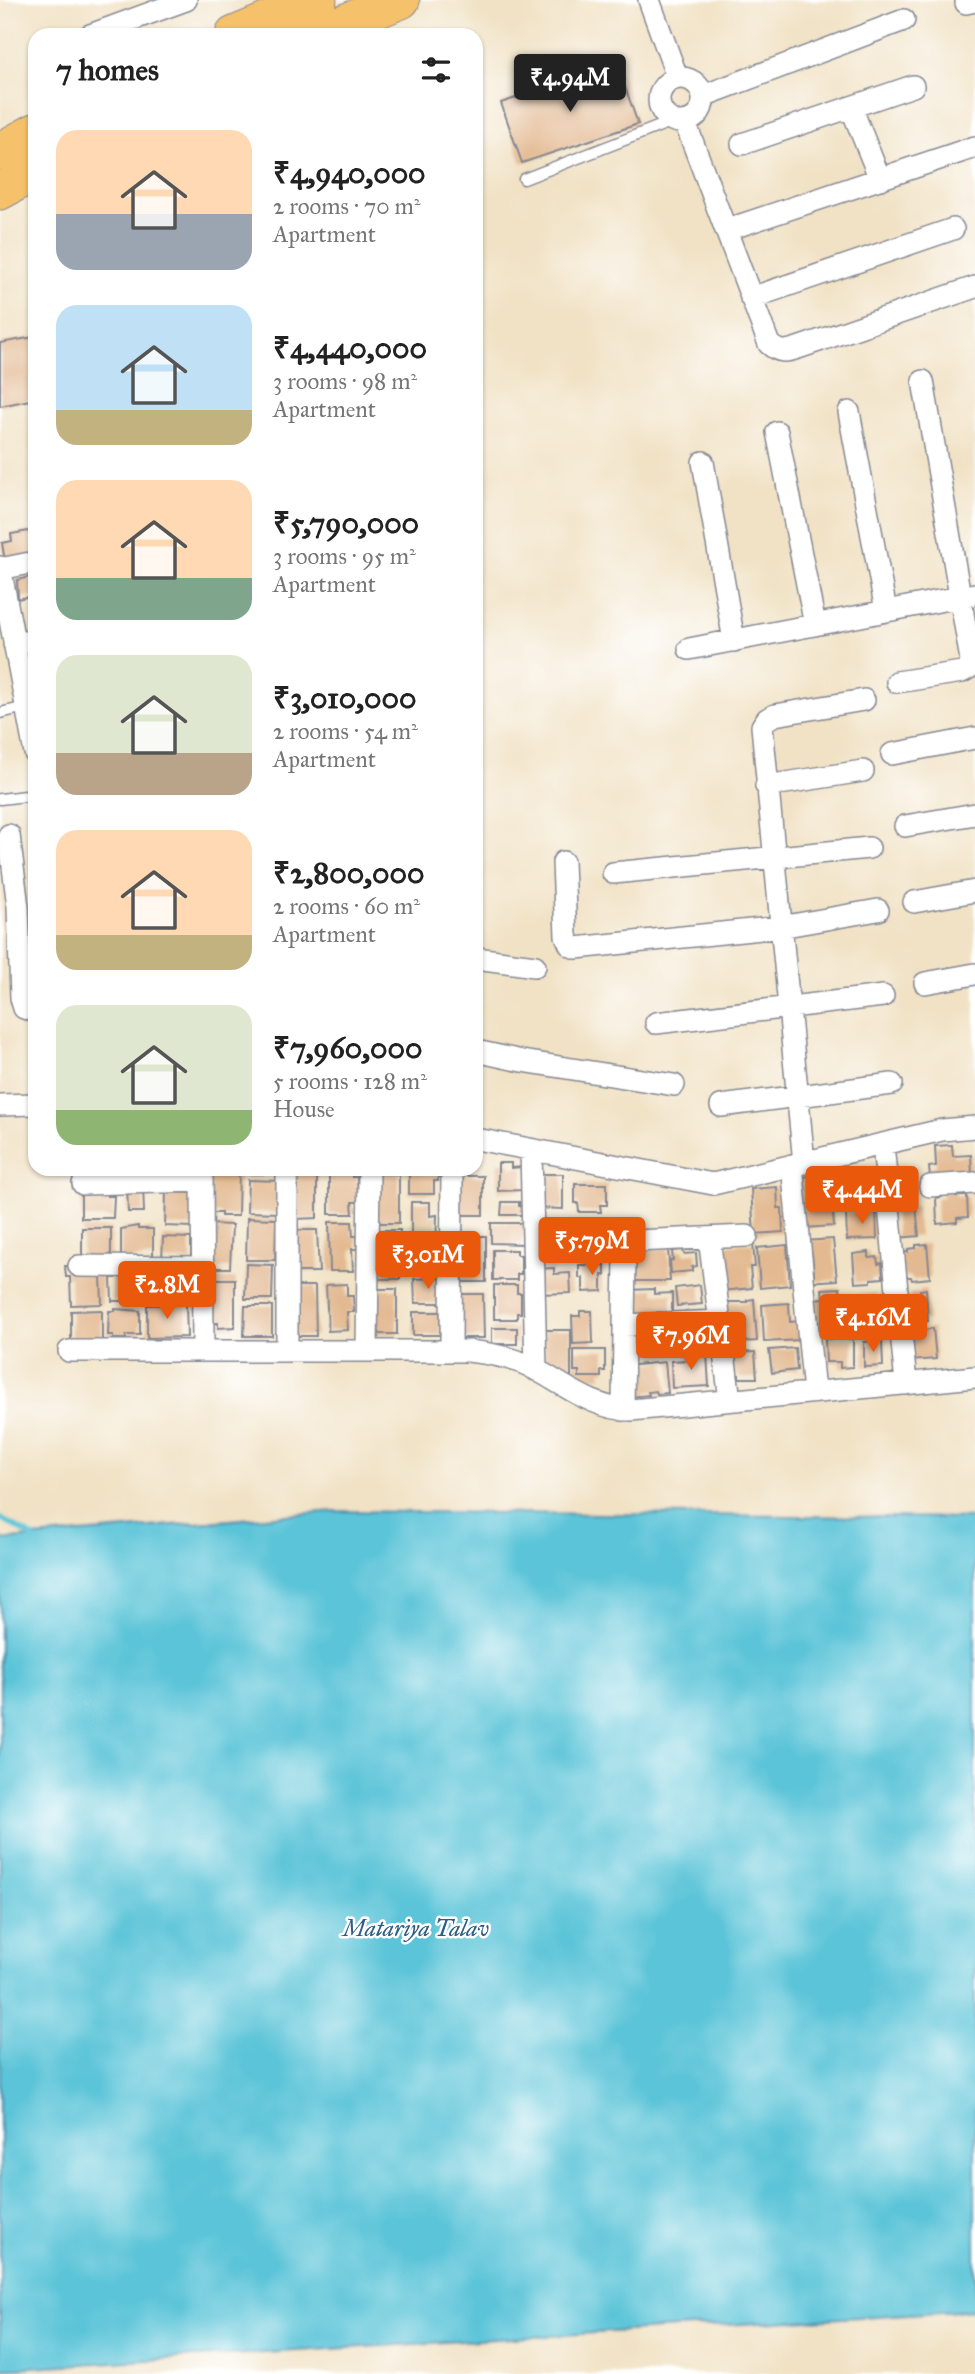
<!DOCTYPE html>
<meta charset="utf-8">
<style>
:root{--surface:#fff;--page:#f2f2f2;--text:#222;--muted:#767676;--accent:#ea580c}
body{margin:0;font-family:"IM FELL Great Primer",serif;background:var(--page);color:var(--text);height:100vh;display:flex;flex-direction:column;font-size:26px;white-space:nowrap}
*{box-sizing:border-box;margin:0}
p{font-size:23px;color:var(--muted)}
.icon{flex:none;width:38px;height:38px;fill:none;stroke:currentColor;stroke-width:2;stroke-linecap:round;stroke-linejoin:round}
.map{position:relative;flex:1;overflow:hidden}
.side{position:absolute;left:28px;top:28px;width:455px;height:1148px;display:flex;flex-direction:column;background:var(--surface);border-radius:21px;box-shadow:0 2px 5px #0004}
.side>*{flex:none}
.price{position:absolute;translate:-50% -60px;padding:0 16px;border-radius:7px;background:var(--accent);color:#fff;font-size:23px;line-height:46px;filter:drop-shadow(0 2px 4px #0008)}
.price::after{content:'';position:absolute;left:50%;top:42px;width:21px;height:16px;margin-left:-10px;background:inherit;clip-path:polygon(0 0,100% 0,50% 100%)}
.price.current{background:#222;color:#fff}
ul{padding:0;list-style:none}
li{display:flex;align-items:center;gap:21px;height:175px;padding:0 28px}
li span{display:grid;place-items:center;flex:none;width:196px;height:140px;border-radius:21px;color:#555}
li>.icon{margin-inline-start:auto}
span .icon{width:84px;height:84px;fill:#fffc;stroke-width:1}
li b{font-size:30px}
h2{display:flex;justify-content:space-between;align-items:center;height:84px;padding:0 28px;font-size:30px}
.map>svg:first-child{display:block}
.water{fill:#5cc4d8;stroke:#3c7a9b;stroke-width:2}
.lines{fill:none;stroke-linecap:round;stroke-linejoin:round}
.stream{stroke:#5cc4d8;stroke-width:5}
.building{fill:#e3b991}
.service-casing{stroke:#868892;stroke-width:13}
.minor-casing{stroke:#868892;stroke-width:24}
.trunk-casing{stroke:#868892;stroke-width:39}
.service{stroke:#fff;stroke-width:10}
.minor{stroke:#fff;stroke-width:21}
.trunk{stroke:#f5c16b;stroke-width:37}
.labels{text-anchor:middle;stroke-width:5;stroke-linejoin:round;paint-order:stroke}
.water-label{font-size:23px;font-style:italic;fill:#2e5c83;stroke:#fff}
</style>
<div class="map">
<svg width="975" height="2374" viewBox="0 0 975 2374">
<rect width="100%" height="100%" fill="#fff"/>
<filter id="ink" filterUnits="userSpaceOnUse"><feTurbulence type="fractalNoise" baseFrequency=".0143" numOctaves="2"/><feDisplacementMap in="SourceGraphic" scale="14" xChannelSelector="R" yChannelSelector="G"/><feConvolveMatrix kernelMatrix="1 2 1 2 8 2 1 2 1" color-interpolation-filters="sRGB"/></filter>
<filter id="wash" filterUnits="userSpaceOnUse"><feTurbulence type="fractalNoise" baseFrequency=".00686" numOctaves="4" result="noise"/><feDisplacementMap in="SourceGraphic" scale="28" xChannelSelector="R" yChannelSelector="G"/><feGaussianBlur stdDeviation="1.57" result="paint"/><feColorMatrix in="noise" values="0 0 0 0 0 0 0 0 0 0 0 0 0 0 0 0 0 1.4 0 .05"/><feComposite in="paint" operator="in"/></filter>
<g filter="url(#wash)">
<rect width="100%" height="100%" fill="#f1e2c5"/>
<!-- water -->
<path class="water" d="M334 1511 975 1518V2310L0 2369V1540Z"/>
<g class="lines">
<!-- stream -->
<path class="stream" d="M0 1518 33 1537"/>
</g>
<g id="blocks">
<!-- building -->
<path class="building" d="M617 64 638 124 522 163 501 103Z
M34 337 35 399 0 406V343Z
M35 530V557L5 562 2 543 12 541 11 534Z
M35 569V595L18 599 17 580 30 577 28 570Z
M952 1145 953 1156 971 1155 972 1176 930 1179 929 1167 936 1166 935 1146Z
M498 1163H511V1168L523 1167V1190L498 1191Z
M90 1169H111V1173L90 1174Z
M129 1169H150V1173L129 1174Z
M163 1169H190V1174H163Z
M214 1169H239L238 1216H221V1213H211L209 1178H213Z
M250 1169H282V1174H250Z
M329 1169H352V1177H357L358 1202H352L353 1214H329Z
M409 1169H438V1181H434V1194H409Z
M914 1170 916 1193 894 1195 892 1172Z
M294 1173H317V1218L295 1219Z
M375 1174H399V1223H374Z
M542 1174H563V1209L535 1208Z
M830 1175 834 1226 803 1228 799 1177Z
M871 1175 872 1203 845 1205 843 1176Z
M455 1176H483V1215H456Z
M248 1180 281 1181 280 1213 247 1212Z
M127 1184H143L144 1212H128Z
M575 1184H607V1205H600L601 1212H579L578 1203H575Z
M777 1187 778 1208H782L783 1232 754 1234 751 1189Z
M87 1191H107V1196H114L113 1218H81V1195H87Z
M956 1191V1196H967L968 1217 957 1218V1222L937 1224 936 1198 942 1197V1192Z
M166 1192 194 1193 193 1227 165 1226Z
M411 1202H430V1216L437 1215 436 1250 411 1251Z
M502 1202H519V1206H526V1215H501Z
M916 1206 919 1236 897 1238 894 1208Z
M876 1211 877 1239 847 1240 846 1213Z
M247 1218 276 1219 275 1260H246Z
M329 1222H352L353 1236H357V1249H352L353 1271H330Z
M491 1223H524L523 1244 491 1243Z
M209 1224 232 1225 230 1268H208Z
M138 1226V1229H153V1257L121 1261V1229Z
M538 1227H567L566 1255H538Z
M82 1228H111V1259H82Z
M611 1228V1257H572V1229Z
M290 1230H317L319 1272H291Z
M372 1230H400V1279H372Z
M455 1236H486V1282H455Z
M163 1237 191 1238V1261H162Z
M833 1239 837 1280 808 1282 807 1275 814 1274 812 1254 806 1255 804 1241Z
M753 1243 755 1267H750L752 1288 720 1291 717 1246Z
M927 1244 930 1278 912 1280 911 1277H902L894 1253 908 1252V1249L916 1248V1245Z
M787 1245 790 1285 760 1288 757 1248Z
M668 1248 670 1281H629L628 1251Z
M493 1250H517V1255H521V1274H517V1280H493Z
M683 1250 684 1254 696 1253 697 1266 692 1267V1271L671 1273 670 1261 673 1260 672 1251Z
M869 1252V1258L877 1257 878 1264 882 1263 883 1278 871 1279V1282L855 1283 853 1254Z
M246 1264 273 1265 272 1299H245Z
M579 1265H605V1275H602V1291L583 1292V1278H579Z
M65 1266H74L101 1274 102 1304 71 1305 70 1277H66Z
M554 1268V1274L570 1273 571 1293 537 1294 536 1269Z
M150 1269 173 1275V1299L150 1300Z
M116 1274H134V1277H141V1301H112L111 1278H116Z
M441 1278V1303H415L414 1279Z
M211 1279H235V1327L218 1328V1323H211Z
M347 1284V1296H353L354 1312H347L348 1330 328 1331 326 1285Z
M494 1285H517V1293H521V1313H517V1319H494Z
M700 1285 702 1304 677 1306 675 1288Z
M290 1286H315L316 1336H290Z
M840 1288 843 1329 817 1330 815 1299 823 1298 822 1289Z
M373 1289H397V1334H373Z
M654 1289V1294L672 1293V1312H657V1317L628 1318 627 1290Z
M926 1289 928 1321 902 1323 900 1298 910 1297V1294L920 1293V1290Z
M455 1294H483L484 1338H456Z
M875 1294 876 1299 881 1298V1305H885L886 1314 882 1315V1319H876L877 1324H859L858 1295Z
M754 1299 757 1341 727 1343 725 1302H747V1300Z
M789 1303 790 1322 799 1321 800 1340 764 1342 762 1305Z
M186 1304 187 1337 147 1338V1305Z
M245 1306H272V1336H244Z
M115 1309 140 1311V1335H126V1339H113V1335H108L109 1311H115Z
M102 1310V1342H71V1311Z
M580 1311H592L593 1343 573 1344 572 1316H580Z
M413 1312H440V1335H413Z
M677 1325 703 1328 704 1346 683 1347V1334L677 1335Z
M492 1328H517V1344H492Z
M933 1328 936 1359 908 1361 906 1337 918 1336V1332Z
M544 1330H571V1379L545 1365Z
M669 1333 670 1351 627 1352 626 1335Z
M825 1339H853V1367L840 1368V1362H826Z
M882 1341 883 1366 864 1367V1342Z
M795 1348 797 1370 772 1373 769 1350Z
M574 1350H605V1371H601V1377H579V1371H574Z
M755 1352 757 1378H739V1375H732L728 1353Z
M707 1354 709 1386 672 1388 671 1361 690 1360V1355Z
M665 1362 668 1393 657 1394 656 1391 648 1392 649 1395 629 1397 625 1366Z"/>
</g>
</g>
<g filter="url(#ink)">
<use href="#blocks" fill-opacity="0" stroke="#868892" stroke-width="2"/>
<g class="lines">
<defs>
<path id="service" d="M524 179 673 121
M0 713 26 707
M0 799 35 795"/>
<path id="minor" d="M649 0 677 77
M966 3 975 1
M90 35 186 0
M659 100a22 22 0 1 1 44 0a22 22 0 1 1-44 0Z
M703 96 904 20
M851 107 880 179
M685 122 769 344C779 353 786 352 798 348L975 287
M742 144 913 86
M726 230 975 147
M751 298 953 229
M849 412 886 611
M777 432 815 625
M703 462 734 641
M0 567 35 753
M0 569 35 562
M14 644 35 640
M689 649 975 594
M897 682 962 672 969 668 971 660 923 381
M892 754 975 738
M766 786 863 771
M905 826 975 814
M9 835 18 907 21 998 24 1008 35 1012
M563 862 566 936 570 945 576 948 780 927 878 910
M613 873 869 848
M914 902 975 891
M476 958 535 966
M925 983 975 974
M656 1023 883 996
M476 1051 522 1061 674 1085
M0 1105 35 1104
M721 1106 892 1084
M476 1139 713 1184 942 1130 975 1127
M883 1144 906 1384
M531 1150 536 1370
M804 1163 762 726 767 719 775 715 864 700
M792 1165 814 1392
M202 1169 203 1351
M287 1169V1351
M83 1184 202 1181
M930 1186 975 1183
M709 1238 730 1400
M79 1266 203 1267
M624 1325 720 1321
M69 1351H468C487 1353 510 1357 527 1365 562 1382 591 1409 631 1410L975 1377
M367 1351 369 1169
M451 1351 452 1169
M623 1410 625 1252 628 1244 635 1241 747 1236"/>
<path id="trunk" d="M234 35 318 0
M314 35 401 0
M0 151 35 132
M0 191 35 172"/>
</defs>
<!-- service casing -->
<use href="#service" class="service-casing"/>
<!-- minor casing -->
<use href="#minor" class="minor-casing"/>
<!-- trunk casing -->
<use href="#trunk" class="trunk-casing"/>
<!-- service -->
<use href="#service" class="service"/>
<!-- minor -->
<use href="#minor" class="minor"/>
<!-- trunk -->
<use href="#trunk" class="trunk"/>
</g>
</g>
<g class="labels">
<!-- water labels -->
<g class="water-label">
<text x="416" y="1936">Matariya Talav</text>
</g>
</g>
</svg>
<b class="price current" style="left:570px;top:114px">₹4.94M</b>
<b class="price" style="left:862px;top:1226px">₹4.44M</b>
<b class="price" style="left:592px;top:1277px">₹5.79M</b>
<b class="price" style="left:428px;top:1291px">₹3.01M</b>
<b class="price" style="left:167px;top:1321px">₹2.8M</b>
<b class="price" style="left:873px;top:1354px">₹4.16M</b>
<b class="price" style="left:691px;top:1372px">₹7.96M</b>
<section class="side">
<h2>7 homes<svg class="icon" aria-label="filters" viewBox="0 0 24 24"><path d="M4 7h16M4 17h16"/><circle cx="9" cy="7" r="2"/><circle cx="15" cy="17" r="2"/></svg></h2>
<ul>
<li><span style="background:linear-gradient(#ffd9b3 60%,#9aa5b1 0)"><svg class="icon" aria-label="home" viewBox="0 0 24 24"><path d="M3 11l9-7 9 7M6 9v11h12V9"/></svg></span><div><b>₹4,940,000</b><p>2 rooms · 70 m²</p><p>Apartment</p></div></li>
<li><span style="background:linear-gradient(#bfe0f5 75%,#c2b280 0)"><svg class="icon" aria-label="home" viewBox="0 0 24 24"><path d="M3 11l9-7 9 7M6 9v11h12V9"/></svg></span><div><b>₹4,440,000</b><p>3 rooms · 98 m²</p><p>Apartment</p></div></li>
<li><span style="background:linear-gradient(#ffd9b3 70%,#7fa58c 0)"><svg class="icon" aria-label="home" viewBox="0 0 24 24"><path d="M3 11l9-7 9 7M6 9v11h12V9"/></svg></span><div><b>₹5,790,000</b><p>3 rooms · 95 m²</p><p>Apartment</p></div></li>
<li><span style="background:linear-gradient(#dfe7d0 70%,#b9a48a 0)"><svg class="icon" aria-label="home" viewBox="0 0 24 24"><path d="M3 11l9-7 9 7M6 9v11h12V9"/></svg></span><div><b>₹3,010,000</b><p>2 rooms · 54 m²</p><p>Apartment</p></div></li>
<li><span style="background:linear-gradient(#ffd9b3 75%,#c2b280 0)"><svg class="icon" aria-label="home" viewBox="0 0 24 24"><path d="M3 11l9-7 9 7M6 9v11h12V9"/></svg></span><div><b>₹2,800,000</b><p>2 rooms · 60 m²</p><p>Apartment</p></div></li>
<li><span style="background:linear-gradient(#dfe7d0 75%,#8fb573 0)"><svg class="icon" aria-label="home" viewBox="0 0 24 24"><path d="M3 11l9-7 9 7M6 9v11h12V9"/></svg></span><div><b>₹7,960,000</b><p>5 rooms · 128 m²</p><p>House</p></div></li>
</ul>
</section>
</div>
